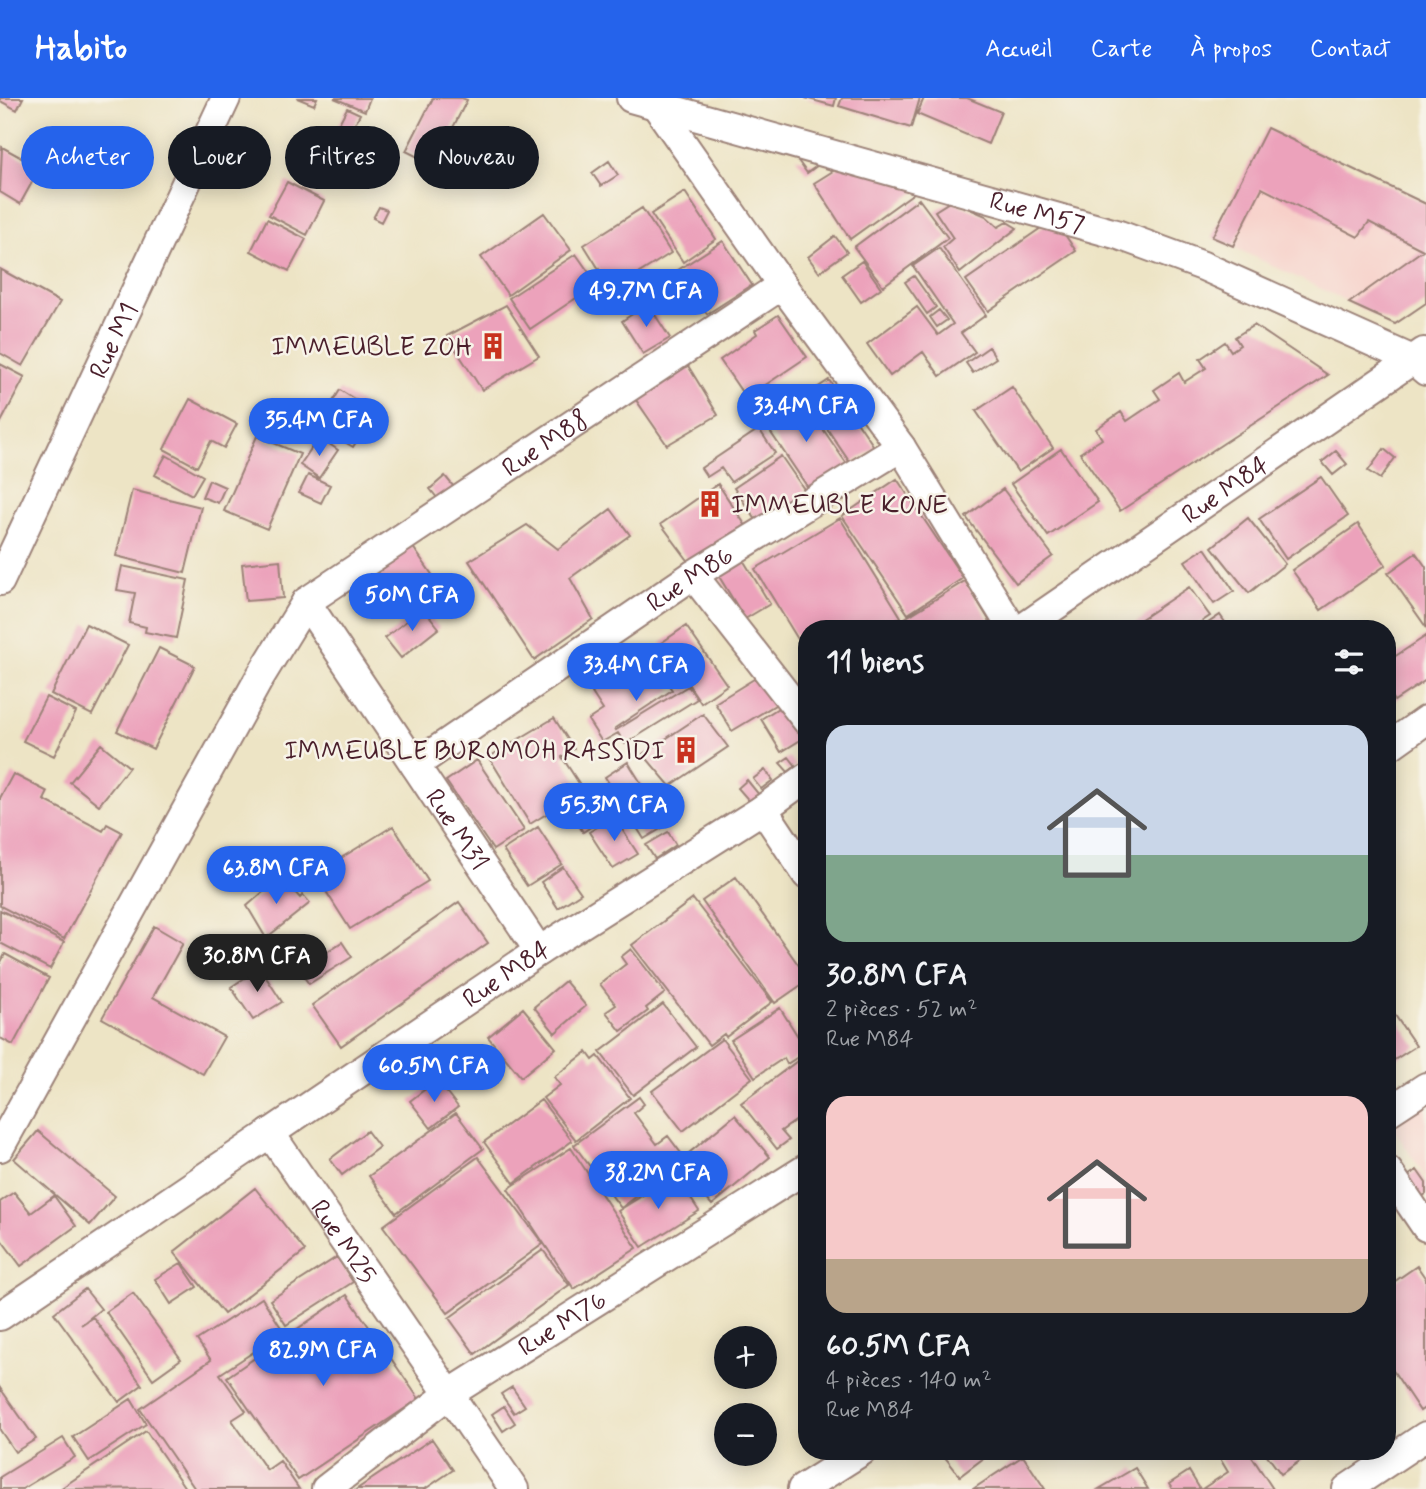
<!DOCTYPE html>
<html lang="fr">
<meta charset="utf-8">
<style>
:root{--surface:#171b24;--page:#242831;--text:#f1f3f6;--muted:#9ea1a6;--accent:#2563eb}
body{margin:0;font-family:Mynerve,sans-serif;background:var(--page);color:var(--text);height:100vh;display:flex;flex-direction:column;font-size:26px;white-space:nowrap}
*{box-sizing:border-box;margin:0}
p{font-size:23px;color:var(--muted)}
.icon{flex:none;width:38px;height:38px;fill:none;stroke:currentColor;stroke-width:2;stroke-linecap:round;stroke-linejoin:round}
.map{position:relative;flex:1;overflow:hidden}
.drawer{position:absolute;left:798px;top:522px;width:598px;height:840px;display:flex;flex-direction:column;background:var(--surface);border-radius:28px;box-shadow:0 4px 18px #0003}
.drawer>*{flex:none}
.banner{position:absolute;left:21px;top:28px;width:665px;height:63px;display:flex;gap:14px}
.buttons{position:absolute;left:714px;top:1228px;display:grid;gap:14px}
.buttons a{display:grid;place-items:center;width:63px;height:63px;border-radius:50%;background:var(--surface);box-shadow:0 4px 18px #0003;font-size:35px}
.price{position:absolute;translate:-50% -60px;padding:0 16px;border-radius:24px;background:var(--accent);color:#fff;font-size:23px;line-height:46px;filter:drop-shadow(0 2px 4px #0008)}
.price::after{content:'';position:absolute;left:50%;top:42px;width:21px;height:16px;margin-left:-10px;background:inherit;clip-path:polygon(0 0,100% 0,50% 100%)}
.price.selected{background:#222;color:#fff}
ul{padding:0;list-style:none}
li{display:grid;align-content:center;gap:14px;height:371px;padding:0 28px}
li span{display:grid;place-items:center;height:217px;border-radius:21px;color:#555}
li>.icon{margin-inline-start:auto}
span .icon{width:126px;height:126px;fill:#fffc;stroke-width:1}
li b{font-size:30px}
h2{display:flex;justify-content:space-between;align-items:center;height:84px;padding:0 28px;font-size:30px}
.pill{padding:0 24px;border-radius:32px;background:var(--surface);box-shadow:0 4px 18px #0003;font-size:24px;line-height:63px}
.pill.selected{background:var(--accent);color:#fff}
header{display:flex;align-items:center;gap:42px;box-sizing:border-box;height:98px;padding:0 35px;background:var(--accent);color:#fff}
header strong{font-size:33px}
nav{display:flex;gap:38px;margin-inline-start:auto;font-size:24px}
.map>svg:first-child{display:block}
.built{fill:#f7d0c9}
.building{fill:#eca2bb}
.lines{fill:none;stroke-linecap:round;stroke-linejoin:round}
.minor-casing{stroke:#9c8278;stroke-width:32}
.minor{stroke:#fff;stroke-width:28}
.labels{text-anchor:middle;stroke-width:5;stroke-linejoin:round;paint-order:stroke}
.street-label{font-size:26px;fill:#4a1f2b;stroke:#f7f3e8}
.poi-label{font-size:26px;fill:#4a1f2b;stroke:#f7f3e8;text-anchor:end}
</style>
<header>
<strong>Habito</strong>
<nav><a>Accueil</a><a>Carte</a><a>À propos</a><a>Contact</a></nav>
</header>
<div class="map">
<svg width="1426" height="1391" viewBox="0 0 1426 1391">
<rect width="100%" height="100%" fill="#f7f3e8"/>
<filter id="ink" filterUnits="userSpaceOnUse"><feTurbulence type="fractalNoise" baseFrequency=".0143" numOctaves="2"/><feDisplacementMap in="SourceGraphic" scale="14" xChannelSelector="R" yChannelSelector="G"/><feConvolveMatrix kernelMatrix="1 2 1 2 8 2 1 2 1" color-interpolation-filters="sRGB"/></filter>
<filter id="wash" filterUnits="userSpaceOnUse"><feTurbulence type="fractalNoise" baseFrequency=".00686" numOctaves="4" result="noise"/><feDisplacementMap in="SourceGraphic" scale="28" xChannelSelector="R" yChannelSelector="G"/><feGaussianBlur stdDeviation="1.57" result="paint"/><feColorMatrix in="noise" values="0 0 0 0 0 0 0 0 0 0 0 0 0 0 0 0 0 1.4 0 .05"/><feComposite in="paint" operator="in"/></filter>
<g filter="url(#wash)">
<rect width="100%" height="100%" fill="#ede4c5"/>
<!-- built -->
<path class="built" d="M1267 30 1426 106V205L1395 226 1212 139Z
M1426 997V1080L1388 1023Z"/>
<g id="blocks">
<!-- building -->
<path class="building" d="M0 0H23L17 12 0 3Z
M297 0H317L314 7Z
M334 0H370L365 13Z
M433 0H462L467 2 434 67 406 53Z
M805 0H836L834 8Z
M842 0H920L911 30 839 8Z
M924 0H967L1001 14 988 46 917 16Z
M347 10 360 16 349 37 336 31Z
M1267 30 1426 106V205L1395 226 1349 205 1423 152 1369 124 1358 139 1262 90 1233 148 1212 139Z
M2 49 40 70 20 106 0 94Z
M796 60 818 67 807 75Z
M609 63 618 77 601 88 592 75Z
M849 63 918 92 850 141 814 85Z
M287 84 324 103 307 137 269 117Z
M685 94 716 141 683 164 651 116Z
M919 101 948 140 883 188 854 149Z
M951 103 986 118 998 129 1007 124 1017 130 960 175 943 149 953 140 935 113Z
M379 109 387 112 381 124 373 120Z
M642 110 671 155 612 192 584 147Z
M544 115 571 152 508 197 481 159Z
M267 121 306 141 289 173 251 153Z
M1054 121 1076 153 988 213 966 182Z
M835 138 847 154 819 174 808 159Z
M723 143 752 187 707 216 678 172Z
M939 150 986 217 961 235 975 254 940 278 923 254 890 278 867 246 917 209 938 237 953 226 913 168Z
M576 156 597 186 530 231 509 200Z
M862 163 881 190 861 204 842 177Z
M0 171 60 204 23 268 0 255Z
M914 178 936 209 927 216 905 184Z
M648 206 670 240 643 256 622 223Z
M506 207 539 258 482 292 447 238Z
M939 212 947 222 937 229 930 219Z
M778 217 807 259 746 300 720 262 757 236 755 232Z
M1254 227 1328 277 1120 413 1080 355 1102 341 1096 331 1121 314 1127 323 1160 301 1154 292 1179 275 1184 284 1206 270 1200 261 1225 244 1231 253 1240 247 1235 239Z
M989 249 996 260 973 275 966 265Z
M0 266 25 279 0 326Z
M687 266 718 317 667 347 634 299Z
M829 282 875 350 851 366 805 298Z
M1012 289 1053 350 1018 374 976 313Z
M340 292 375 314 353 349 318 328Z
M800 298 849 369 811 394 763 323Z
M190 301 237 326 224 350 211 343 197 369 164 351Z
M759 331 775 355 731 384 721 370 707 379 701 370Z
M257 338 300 356 267 431 224 413Z
M319 339 338 352 319 380 300 367Z
M1061 351 1098 404 1048 438 1011 386Z
M1384 351 1395 360 1380 381 1368 373Z
M1336 353 1347 366 1333 377 1322 364Z
M166 357 203 378 192 397 155 377Z
M781 358 808 397 761 429 734 390Z
M308 377 330 387 321 405 299 395Z
M445 378 458 394 442 406 430 391Z
M1321 379 1348 418 1286 461 1259 421Z
M897 381 963 480 908 516 842 418Z
M209 382 225 389 218 405 202 399Z
M718 386 748 431 690 465 661 426Z
M1003 391 1053 458 1016 485 966 419Z
M132 392 201 409 185 475 116 458Z
M611 411 630 437 570 480 593 521 534 562 469 463 527 427 558 451Z
M840 420 901 519 883 530H807V556L755 471Z
M1248 420 1285 466 1249 495 1212 449Z
M1358 426 1386 467 1321 512 1292 472Z
M406 439 433 478 370 520 343 481Z
M1205 450 1234 493 1214 506 1185 463Z
M737 452 770 506 745 521 712 467Z
M1416 455 1426 469V529L1388 475Z
M280 462 283 500 246 503 242 466Z
M122 468 188 482 176 540 145 534 146 529 129 525 135 495 117 492Z
M965 483 991 525 982 530H889Z
M1189 489 1210 518 1192 530H1128Z
M423 510 439 530 401 560 385 540Z
M1220 517 1229 530H1201Z
M86 526 128 547 92 617 51 596Z
M686 528 727 587 701 605 661 545Z
M1426 538V582L1394 603 1388 594V563Z
M159 550 195 568 153 651 117 633Z
M653 564 672 592 615 630 616 632 688 588 697 601 625 646 618 635 602 644 588 622 603 612 592 595 635 565 641 573Z
M767 573 785 601 732 633 715 605Z
M46 599 76 614 54 658 23 643Z
M791 602 807 627V638L781 654 761 621Z
M703 616 728 649 670 688 643 656Z
M554 620 574 651 562 659 584 693 530 726 489 659Z
M101 646 129 669 99 707 70 684Z
M789 659 796 668 788 674 780 665Z
M477 662 524 732 493 752 446 683Z
M628 664 667 727 644 741 605 679Z
M765 672 773 682 761 691 753 681Z
M13 676 48 694 44 702 103 733 107 726 122 734 64 841 0 808V700Z
M747 682 760 698 751 705 738 690Z
M587 695 603 721 583 734 567 708Z
M614 719 638 756 613 771 589 734Z
M393 728 428 783 350 831 315 776Z
M538 729 562 766 527 788 503 752Z
M668 734 676 747 655 761 646 747Z
M563 769 581 795 558 810 541 784Z
M285 775 289 780 285 783 300 800 303 797 310 805 266 840 247 808Z
M736 779 807 879V883L775 905 702 803Z
M693 801 772 904 726 939 724 936 709 947 632 847Z
M459 804 488 845 341 948 312 907Z
M0 812 64 844 50 871 0 845Z
M154 828 183 845 153 899 224 939 203 976 102 920Z
M342 844 352 859 309 886 299 872Z
M631 851 665 895 646 910 648 913 621 933 606 914 616 907 600 886 626 866 621 859Z
M5 856 49 880 13 947 0 940V866Z
M260 870 282 904 253 922 231 889Z
M565 883 586 908 555 935 534 909Z
M663 906 696 949 633 997 600 954Z
M1388 907 1416 948 1388 966Z
M523 910 556 950 521 979 488 939Z
M780 910 807 953 787 966 784 960 755 979 731 942Z
M722 941 752 980 683 1033 652 993Z
M587 954 593 962 598 958 630 1000 576 1042 543 1000 560 987 554 979Z
M800 961 807 970V1015L781 1033 789 1042 777 1051 741 1005Z
M437 982 458 1009 431 1030 410 1003Z
M639 999 644 1006 634 1015 657 1046 668 1038 684 1059 735 1017 770 1059 712 1107 685 1075 690 1071 684 1063 621 1110 574 1047Z
M541 1002 572 1043 514 1085 484 1044Z
M456 1015 483 1051 396 1115 369 1078Z
M38 1033 115 1098 90 1127 14 1061Z
M367 1033 379 1049 342 1077 330 1061Z
M571 1050 637 1150 574 1191 508 1091Z
M478 1059 543 1146 448 1215 383 1128Z
M1417 1072 1426 1085V1096L1420 1100 1405 1080Z
M675 1077 699 1113 642 1149 618 1113Z
M255 1090 305 1153 224 1216 174 1154Z
M14 1094 31 1115 54 1098 76 1128 21 1168 0 1140V1104Z
M543 1152 569 1187 475 1256 449 1220Z
M337 1159 353 1184 286 1227 270 1202Z
M181 1165 197 1189 171 1206 155 1181Z
M1417 1168 1426 1181V1309L1420 1313 1388 1265V1188Z
M85 1191 101 1211 81 1227 93 1219 142 1287 119 1304 54 1215Z
M133 1195 181 1261 153 1281 106 1214Z
M347 1197 419 1301 298 1382 227 1279Z
M262 1200 284 1234 220 1276 246 1313 232 1322 267 1372 280 1363 299 1391H195L140 1311 211 1262 197 1242Z
M512 1289 525 1308 514 1315 501 1296Z
M0 1290 36 1341 15 1354 0 1332Z
M131 1301 146 1326 89 1363 73 1339Z
M504 1308 515 1325 503 1333 492 1316Z
M146 1333 185 1390 60 1391Z
M63 1340 75 1359 22 1391H0V1379Z
M432 1341 453 1372 425 1391H357Z
M940 1353H993L960 1378Z
M1218 1353H1248L1273 1391H1202L1228 1374 1216 1354Z
M1264 1353H1314L1281 1376Z
M1023 1358 1045 1391H973Z
M1135 1370 1148 1391H1099Z
M1189 1373 1200 1391H1172L1169 1386Z"/>
</g>
</g>
<g filter="url(#ink)">
<use href="#blocks" fill-opacity="0" stroke="#9c8278" stroke-width="2"/>
<g class="lines">
<defs>
<g id="minor">
<path id="s1" d="M631 0 1119 137 1203 168 1413 262 1426 273"/>
<path d="M655 6 782 187 901 349 1012 530"/>
<path d="M693 477 807 623"/>
<path id="s2" d="M0 483 226 0"/>
<path id="s3" d="M306 504 539 853"/>
<path id="s4" d="M1023 530 1424 254"/>
<path d="M1388 649 1426 622"/>
<path id="s5" d="M415 667 693 477 901 349"/>
<path d="M763 711 807 777"/>
<path d="M1388 1014 1426 989"/>
<path id="s6" d="M270 1035 514 1391"/>
<path id="s7" d="M0 1049 260 579 306 504 782 187"/>
<path d="M1388 1073 1426 1129"/>
<path id="s8" d="M0 1218 539 853 763 711 807 679"/>
<path id="s9" d="M326 1391 449 1296 807 1070"/>
<path d="M802 1391 862 1353"/>
<path d="M1347 1391 1426 1338"/>
</g>
</defs>
<!-- minor casing -->
<use href="#minor" class="minor-casing"/>
<!-- minor -->
<use href="#minor" class="minor"/>
</g>
</g>
<!-- icons -->
<defs>
<symbol id="building-bare" viewBox="-9 -9 18 18"><path d="M-4-6H4V6H1V3H-1V6H-4ZM-2.5-4.3h1.7v1.8h-1.7ZM.8-4.3h1.7v1.8H.8ZM-2.5-1h1.7V.8h-1.7ZM.8-1h1.7V.8H.8Z" fill="#c8321e" stroke="#f7f3e8" stroke-width="2.5" paint-order="stroke"/></symbol>
</defs>
<g fill-rule="evenodd">
<use href="#building-bare" x="474" y="229" width="38" height="38"/>
<use href="#building-bare" x="691" y="387" width="38" height="38"/>
<use href="#building-bare" x="667" y="633" width="38" height="38"/>
</g>
<g class="labels">
<!-- street labels -->
<g class="street-label">
<text dy="9" stroke="none"><textPath href="#s1" startOffset="422">Rue M57</textPath></text>
<text dy="9" stroke="none"><textPath href="#s2" startOffset="266">Rue M1</textPath></text>
<text dy="9" stroke="none"><textPath href="#s7" startOffset="912">Rue M88</textPath></text>
<text dy="9" stroke="none"><textPath href="#s4" startOffset="245">Rue M84</textPath></text>
<text dy="9" stroke="none"><textPath href="#s5" startOffset="332">Rue M86</textPath></text>
<text dy="9" stroke="none"><textPath href="#s3" startOffset="273">Rue M31</textPath></text>
<text dy="9" stroke="none"><textPath href="#s8" startOffset="611">Rue M84</textPath></text>
<text dy="9" stroke="none"><textPath href="#s6" startOffset="131">Rue M25</textPath></text>
<text dy="9" stroke="none"><textPath href="#s9" startOffset="289">Rue M76</textPath></text>
</g>
<!-- poi labels -->
<g class="poi-label">
<text x="472" y="257">IMMEUBLE ZOH</text>
<text x="731" y="415" text-anchor="start">IMMEUBLE KONE</text>
<text x="665" y="661">IMMEUBLE BUROMOH RASSIDI</text>
</g>
</g>
</svg>
<div class="buttons">
<a>+</a>
<a>−</a>
</div>
<b class="price" style="left:646px;top:231px">49.7M CFA</b>
<b class="price" style="left:806px;top:346px">33.4M CFA</b>
<b class="price" style="left:319px;top:360px">35.4M CFA</b>
<b class="price" style="left:412px;top:535px">50M CFA</b>
<b class="price" style="left:636px;top:605px">33.4M CFA</b>
<b class="price" style="left:614px;top:745px">55.3M CFA</b>
<b class="price" style="left:276px;top:808px">63.8M CFA</b>
<b class="price selected" style="left:257px;top:896px">30.8M CFA</b>
<b class="price" style="left:434px;top:1006px">60.5M CFA</b>
<b class="price" style="left:658px;top:1113px">38.2M CFA</b>
<b class="price" style="left:323px;top:1290px">82.9M CFA</b>
<div class="banner">
<a class="pill selected">Acheter</a>
<a class="pill">Louer</a>
<a class="pill">Filtres</a>
<a class="pill">Nouveau</a>
</div>
<section class="drawer">
<h2>11 biens<svg class="icon" aria-label="filters" viewBox="0 0 24 24"><path d="M4 7h16M4 17h16"/><circle cx="9" cy="7" r="2"/><circle cx="15" cy="17" r="2"/></svg></h2>
<ul>
<li><span style="background:linear-gradient(#c9d6e8 60%,#7fa58c 0)"><svg class="icon" aria-label="home" viewBox="0 0 24 24"><path d="M3 11l9-7 9 7M6 9v11h12V9"/></svg></span><div><b>30.8M CFA</b><p>2 pièces · 52 m²</p><p>Rue M84</p></div></li>
<li><span style="background:linear-gradient(#f6c9c9 75%,#b9a48a 0)"><svg class="icon" aria-label="home" viewBox="0 0 24 24"><path d="M3 11l9-7 9 7M6 9v11h12V9"/></svg></span><div><b>60.5M CFA</b><p>4 pièces · 140 m²</p><p>Rue M84</p></div></li>
</ul>
</section>
</div>
